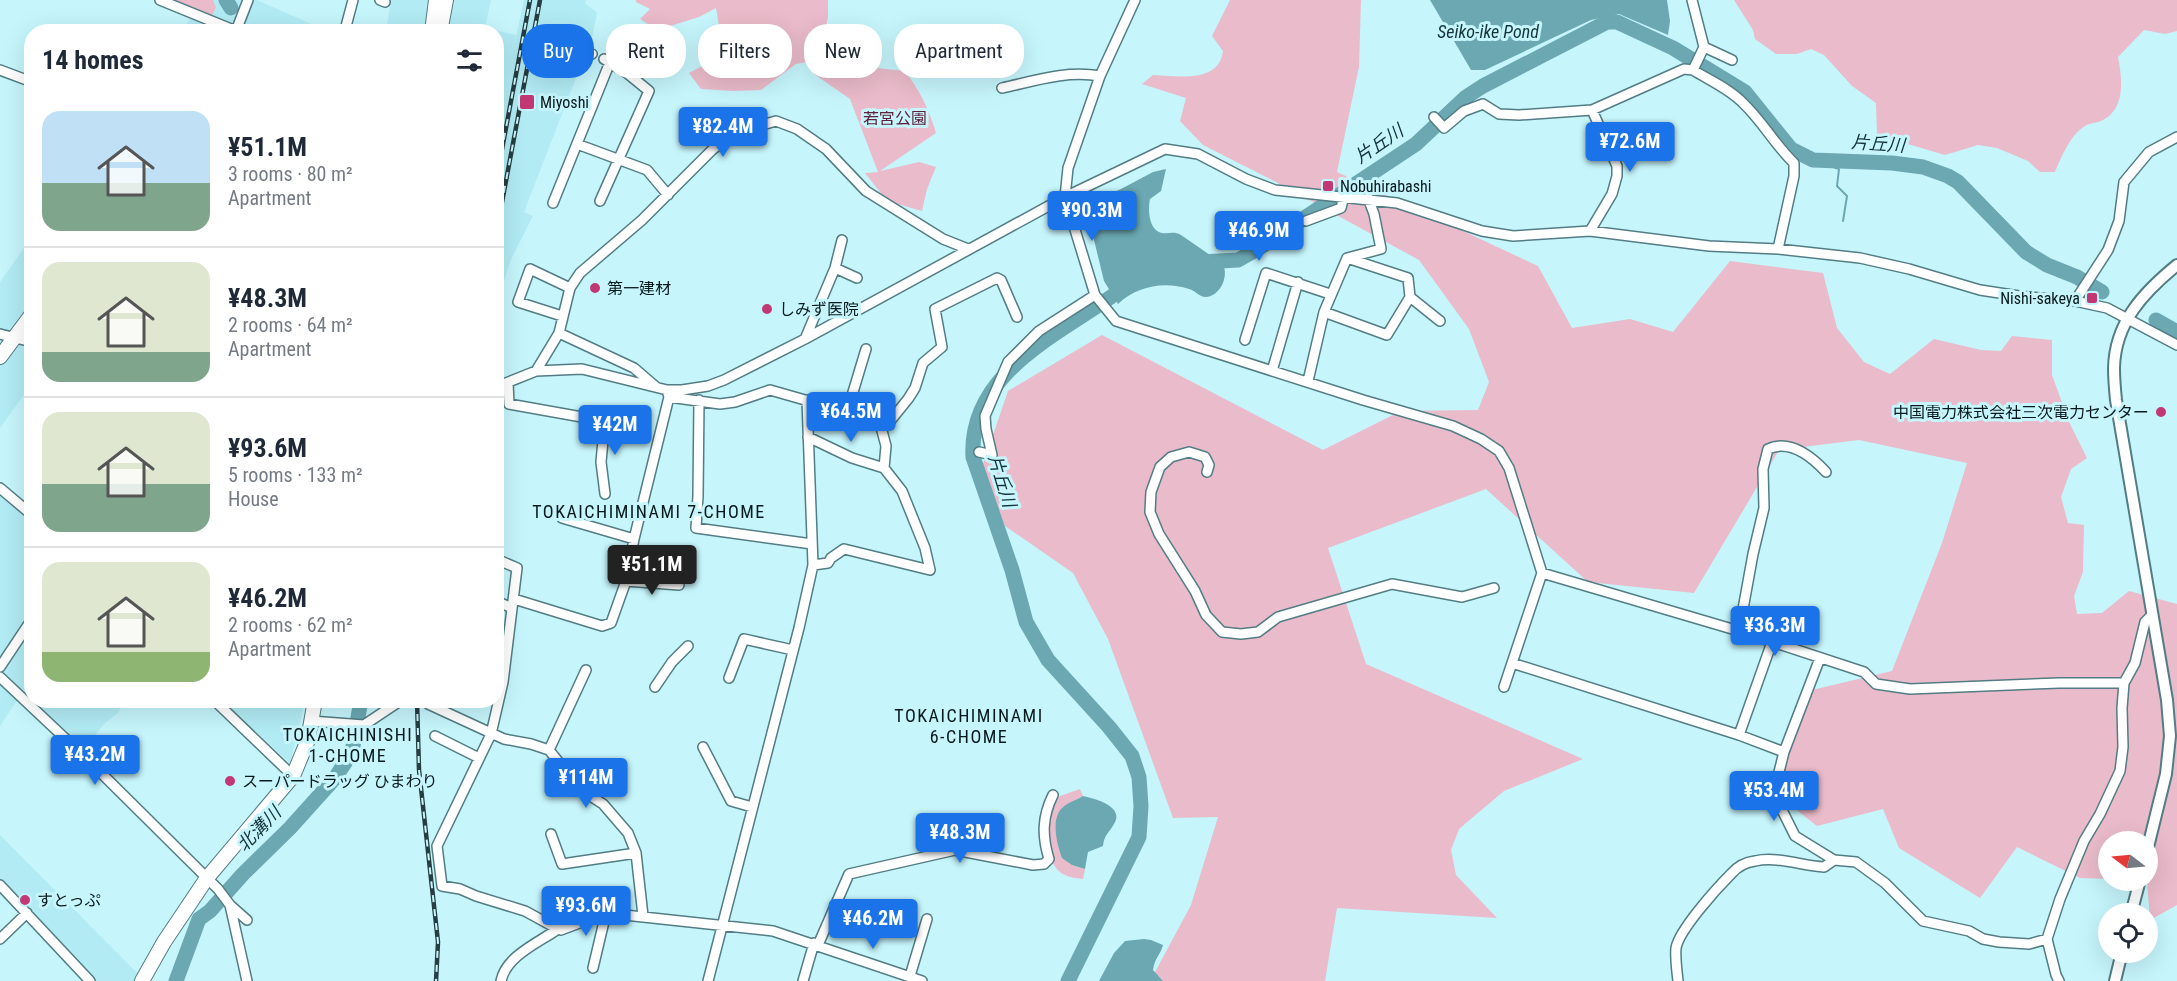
<!DOCTYPE html>
<meta charset="utf-8">
<style>
:root{--surface:#fff;--page:#f6f6f7;--text:#1f2937;--muted:#747a83;--line:#e0e1e3;--accent:#1a73e8}
body{margin:0;font-family:"Roboto Condensed","Noto Sans JP",sans-serif;background:var(--page);color:var(--text);height:100vh;display:flex;flex-direction:column;font-size:22px;white-space:nowrap}
*{box-sizing:border-box;margin:0}
p{font-size:20px;color:var(--muted)}
.icon{flex:none;width:33px;height:33px;fill:none;stroke:currentColor;stroke-width:2;stroke-linecap:round;stroke-linejoin:round}
.map{position:relative;flex:1;overflow:hidden}
.sheet{position:absolute;left:24px;top:24px;width:480px;height:684px;display:flex;flex-direction:column;background:var(--surface);border-radius:24px;box-shadow:0 6px 24px #0002}
.sheet>*{flex:none}
.hud{position:absolute;left:522px;top:24px;width:570px;height:54px;display:flex;gap:12px}
.needle{width:39px;rotate:286deg}
.buttons{position:absolute;left:2098px;top:831px;display:grid;gap:12px}
.buttons a{display:grid;place-items:center;width:60px;height:60px;border-radius:50%;background:var(--surface);box-shadow:0 6px 24px #0002;font-size:30px}
.price{position:absolute;translate:-50% -51px;padding:0 14px;border-radius:6px;background:var(--accent);color:#fff;font-size:20px;line-height:39px;filter:drop-shadow(0 2px 3px #0008)}
.price::after{content:'';position:absolute;left:50%;top:36px;width:18px;height:14px;margin-left:-9px;background:inherit;clip-path:polygon(0 0,100% 0,50% 100%)}
.price.on{background:#222;color:#fff}
ul{padding:0;list-style:none}
li{display:flex;align-items:center;gap:18px;height:150px;padding:0 18px}
li+li{border-top:2px solid var(--line)}
li span{display:grid;place-items:center;flex:none;width:168px;height:120px;border-radius:18px;color:#555}
li>.icon{margin-inline-start:auto}
span .icon{width:72px;height:72px;fill:#fffc;stroke-width:1}
li b{font-size:26px}
h2{display:flex;justify-content:space-between;align-items:center;height:72px;padding:0 18px;font-size:26px}
.tag{padding:0 21px;border-radius:24px;background:var(--surface);box-shadow:0 6px 24px #0002;font-size:21px;line-height:54px}
.tag.on{background:var(--accent);color:#fff}
.map>svg:first-child{display:block}
.built{fill:#b2ebf4}
.green{fill:#eabbca}
.water{fill:#6ba8b2}
.lines{fill:none;stroke-linecap:round;stroke-linejoin:round}
.stream{stroke:#6ba8b2;stroke-width:2}
.river{stroke:#6ba8b2;stroke-width:15}
.minor-casing{stroke:#527d84;stroke-width:12}
.major-casing{stroke:#527d84;stroke-width:14}
.highway-casing{stroke:#527d84;stroke-width:16}
.minor{stroke:#fff;stroke-width:9}
.major{stroke:#fff;stroke-width:10}
.highway{stroke:#fff;stroke-width:14}
.rail-casing{stroke:#263d41;stroke-width:4.5}
.rail{stroke:#c6f5fc;stroke-width:2;stroke-dasharray:7;stroke-linecap:butt}
.poi-dot{fill:#c13874;stroke:#c6f5fc;stroke-width:2}
.labels{text-anchor:middle;stroke-width:6;stroke-linejoin:round;paint-order:stroke}
.poi-label{font-size:16px;fill:#07191c;stroke:#c6f5fc;text-anchor:start}
.park-label{font-size:16px;fill:#5e203a;stroke:#c6f5fc}
.water-label{font-size:18px;font-style:italic;fill:#153439;stroke:#c6f5fc}
.neighbourhood-label{font-size:18px;letter-spacing:1.5px;fill:#07191c;stroke:#c6f5fc}
</style>
<div class="map">
<svg width="2177" height="981" viewBox="0 0 2177 981">
<rect width="100%" height="100%" fill="#c6f5fc"/>
<!-- built -->
<path class="built" d="M199 0H257L327 31 181 32 193 15Z
M391 0H491L485 28 516 35 512 56 524 0H586L585 3 597 13 590 48 569 44 563 76 576 78 524 212 533 216 512 257 497 301 496 136 499 126 497 131 496 32H386Z
M31 238V385L0 428V282Z
M0 487 31 512 32 700 125 701 118 713 104 724 81 753 20 696 0 726Z
M223 701H305L290 763Z
M0 835 145 981H92L0 885Z"/>
<!-- green -->
<path class="green" d="M170 0H213L216 7 211 18Z
M636 0H828V17L819 60 796 64 761 90 733 91 701 89 689 73 733 50 721 37 716 8 699 17 657 30 640 19 650 9 636 2Z
M1230 0H1361L1359 67 1337 172 1538 266 1572 328 1630 319 1673 332 1730 261 1823 273 1837 328 1864 362 1890 374 1934 339 1981 350 2001 351 2012 336 2052 340V375L2069 422 2087 458 2071 469 2061 497 2068 523 2084 525 2083 572 2074 596 2077 614 2102 613 2129 591 2177 604V905L2150 920 2147 881 2148 842H2109V879L2080 878 2017 847 1980 898 1899 848 1883 809 1817 826 1774 792 1812 690 1892 671 1942 543 1967 463 1859 440 1779 450 1694 593 1588 582 1486 489 1328 548 1366 664 1583 759 1504 791 1459 829 1451 850 1456 875 1497 918 1337 908 1325 981H1163L1154 974 1191 905 1218 817 1173 818 1108 639 1073 573 1005 526 982 467 1008 391 1102 335 1323 450 1401 411 1478 410 1489 382 1469 329 1419 260 1276 182 1203 145 1180 121 1186 98 1142 84 1153 75C1177 76 1219 84 1223 51L1212 36Z
M1734 0H2177V31L2165 34 2144 30 2118 57C2122 78 2126 108 2103 120 2097 123 2090 123 2085 126 2071 134 2061 157 2055 172H2040L2028 161 1997 148 1978 145 1945 155 1877 135 1876 103 1852 86 1824 55 1811 49 1797 54H1776L1755 39 1753 30Z
M838 41 877 68 905 71C920 91 929 109 936 133L880 171 919 162 936 167 927 189 922 211 887 201 865 173 878 172 850 99 814 74Z
M1080 789 1083 796 1062 808 1072 865 1085 869 1083 879C1075 878 1066 877 1060 872 1045 861 1040 809 1057 798 1063 794 1073 792 1080 789Z"/>
<!-- water -->
<path class="water" d="M1430 0H1667L1670 21 1668 35 1619 14 1591 20 1485 70H1471Z
M1166 169 1161 191 1150 199C1148 208 1148 230 1162 233 1169 234 1174 231 1181 235L1223 264C1229 277 1220 296 1206 297 1199 297 1195 290 1189 289 1164 281 1137 286 1118 304L1104 281 1085 203H1089L1121 189 1153 172Z
M1083 796C1095 799 1125 806 1114 824 1109 833 1104 835 1103 846L1088 852 1085 869 1072 865 1062 858C1057 844 1051 821 1061 809 1066 803 1077 800 1083 796Z
M1144 939 1151 940 1163 945C1160 956 1155 957 1153 970L1163 981H1099L1114 953 1125 941Z"/>
<g class="lines">
<!-- stream -->
<path class="stream" d="M1833 161V167L1839 169 1837 186 1847 196 1843 221"/>
<!-- river -->
<path class="river" d="M226 0 231 8
M1200 262 1238 260 1256 250 1416 144 1466 97 1483 86 1607 22H1617L1673 48 1745 92 1791 149 1813 160 1892 163 1923 167 1948 176 1958 182 2026 252 2047 265 2077 277 2102 292
M2156 320 2177 332
M176 981 199 919 210 911 243 874 290 828 335 778 352 752 361 700
M1068 981 1139 837 1141 806 1139 777 1132 756 1109 727 1048 660 1026 622 1012 570 973 457C968 367 1071 330 1130 283"/>
<defs>
<path id="minor" d="M160 0 236 31 248 0
M380 0 385 2
M1135 0 1100 76 1068 168 1065 197 1095 295 1116 321 1363 400 1453 426 1481 439 1499 451 1509 468 1542 573 1504 687
M1692 0 1704 47 1693 70
M345 30 353 0
M1704 47 1732 60
M570 49 592 54
M0 70 32 82
M1002 88C1034 81 1066 70 1100 76
M1434 117 1444 128 1464 111 1483 104 1499 114 1519 115 1592 110 1684 69 1693 70C1709 80 1730 89 1743 103 1763 122 1775 145 1794 163V176L1778 249
M577 144 647 170 668 195
M600 201 649 91 627 73 604 59
M553 203 610 62
M1306 221 1341 208 1344 196
M1590 231 1612 194 1617 176V166L1592 110
M835 268 857 278
M1410 297 1440 321
M2075 301 2108 250 2119 221 2124 182 2149 152 2177 137
M1324 312 1387 335 1410 297 1408 278 1347 258
M562 316 518 302 530 269 570 288
M559 333 634 368 656 387
M0 334 32 342
M805 339 835 268 842 240
M1245 340 1266 273 1330 294
M536 371 559 333 570 288 580 273 642 220 712 150 734 133 776 121 797 129 826 149 866 191 943 239 968 249
M1272 371 1298 282
M1308 381 1324 312 1347 258 1381 249 1374 214 1368 198
M508 383 509 404 593 419H605L601 462 605 494
M496 387 536 371 582 369 667 390H682L708 386 724 380 805 339 1065 197 1165 149 1198 154 1246 179 1275 190 1397 203 1482 231 1513 236 1590 231 1709 246 1778 249 1860 258 1909 269 1980 290 2019 296 2075 301 2107 308 2177 345
M669 397 720 404 735 402 770 390 847 412 881 427
M699 400 698 496 696 528 812 544
M847 412 866 349
M881 427 891 420 908 399 915 388 923 363 942 347 935 309 997 278 1001 280 1017 317
M808 437 852 458 884 468
M979 452 992 455 986 429 985 416 1008 362 1039 331 1095 295
M1207 472 1209 465 1205 457 1189 452 1171 457 1160 467 1151 492 1150 512 1159 534 1195 591 1206 615 1222 632 1241 634 1258 632 1278 617 1392 584 1462 597 1494 588
M0 488 32 515
M562 518 634 539
M496 559 517 568 503 682 491 734 437 846 442 886 460 889 476 896 525 911 558 929
M813 565 828 563 831 558 844 549 930 570 925 548 902 491 884 468 886 446 881 427
M1542 573 1739 631 1864 672 1876 684 1910 689 2059 683H2124
M626 581 679 585
M514 599 602 626 611 623 626 581 634 539 669 397 667 390
M496 601 512 608
M1739 631 1753 554 1764 508 1763 469 1768 449C1790 439 1812 457 1826 472
M1820 658 1784 752 1778 776 1783 812 1795 836 1834 860 1856 862 1885 883 1923 921 1969 931 1983 939 1999 942 2029 944 2047 939
M1512 663 1739 735 1784 752
M0 667 32 619
M0 677 87 759 218 889 230 905 247 981
M729 678 744 639 793 650
M655 687 672 662 688 646
M214 700 293 776
M428 704 504 739 531 744 549 750 581 790 603 804 628 833 636 853 643 916
M311 721 364 725 397 703
M1739 735 1772 642
M435 736 479 758
M703 747 731 801 752 807
M549 750 586 670
M551 834 562 864 636 853
M0 885 90 981
M230 905 247 920
M0 939 27 913
M818 945 849 874 955 850 1033 865 1044 864 1049 859C1042 836 1042 817 1053 795
M593 968 606 913
M910 976 927 919
M501 981C506 956 538 943 558 929L561 930 606 913 773 931 922 981
M708 981 799 628 813 565 807 400
M803 981 814 943
M1678 981C1677 971 1675 958 1676 948 1679 930 1717 888 1731 874 1737 867 1746 862 1755 861 1778 856 1802 866 1824 867L1834 860
M2059 981 2056 975 2047 939 2060 899 2084 841 2100 814 2120 771 2123 747 2122 708 2124 683 2135 663 2145 622 2152 615"/>
<path id="major" d="M2148 847 2166 774 2170 736 2167 700 2116 400C2115 390 2114 379 2114 368 2115 322 2144 292 2177 265
M2131 914 2140 880
M2115 981 2122 952"/>
<path id="highway" d="M235 32H238
M432 32 436 0
M440 32 446 0
M0 357 32 314
M142 981 164 942 207 878 293 776 308 740 315 700"/>
</defs>
<!-- minor casing -->
<use href="#minor" class="minor-casing"/>
<!-- major casing -->
<use href="#major" class="major-casing"/>
<!-- highway casing -->
<use href="#highway" class="highway-casing"/>
<!-- minor -->
<use href="#minor" class="minor"/>
<!-- major -->
<use href="#major" class="major"/>
<!-- highway -->
<use href="#highway" class="highway"/>
<defs>
<path id="rail" d="M496 181 530 0
M496 234 540 0
M417 700 419 770 438 942 436 981"/>
</defs>
<!-- rail casing -->
<use href="#rail" class="rail-casing"/>
<!-- rail -->
<use href="#rail" class="rail"/>
</g>
<!-- markers -->
<g class="poi-dot">
<rect x="519" y="94" width="16" height="16" rx="3"/>
<rect x="1322" y="180" width="12" height="12" rx="3"/>
<circle cx="595" cy="288" r="6"/>
<rect x="2086" y="292" width="12" height="12" rx="3"/>
<circle cx="767" cy="309" r="6"/>
<circle cx="2161" cy="412" r="6"/>
<circle cx="230" cy="781" r="6"/>
<circle cx="25" cy="900" r="6"/>
</g>
<g class="labels">
<!-- poi labels -->
<g class="poi-label">
<text x="540" y="108">Miyoshi</text>
<text x="1340" y="192">Nobuhirabashi</text>
<text x="607" y="294">第一建材</text>
<text x="2080" y="304" text-anchor="end">Nishi-sakeya</text>
<text x="779" y="315">しみず医院</text>
<text x="2149" y="418" text-anchor="end">中国電力株式会社三次電力センター</text>
<text x="242" y="787">スーパードラッグ ひまわり</text>
<text x="37" y="906">すとっぷ</text>
</g>
<!-- park labels -->
<g class="park-label">
<text x="895" y="124">若宮公園</text>
</g>
<!-- water labels -->
<g class="water-label">
<text x="1488" y="38">Seiko-ike Pond</text>
<text transform="translate(1379 144) rotate(-34)" y="6">片丘川</text>
<text transform="translate(1878 144) rotate(4)" y="6">片丘川</text>
<text transform="translate(1002 481) rotate(73)" y="6">片丘川</text>
<text transform="translate(259 829) rotate(-46)" y="6">北溝川</text>
</g>
<!-- neighbourhood labels -->
<g class="neighbourhood-label">
<text x="649" y="518">TOKAICHIMINAMI 7-CHOME</text>
<text x="969" y="722">TOKAICHIMINAMI<tspan x="969" dy="21">6-CHOME</tspan></text>
<text x="348" y="741">TOKAICHINISHI<tspan x="348" dy="21">1-CHOME</tspan></text>
</g>
</g>
</svg>
<div class="buttons">
<a><svg class="needle" viewBox="-14 -14 28 28"><path d="M0-13l5 13h-10z" fill="#e53935"/><path d="M0 13l5-13h-10z" fill="#747a83"/></svg></a>
<a><svg class="icon" aria-label="locate" viewBox="0 0 24 24"><circle cx="12" cy="12" r="6"/><path d="M12 2v4M12 18v4M2 12h4M18 12h4"/></svg></a>
</div>
<b class="price" style="left:723px;top:158px">¥82.4M</b>
<b class="price" style="left:1630px;top:173px">¥72.6M</b>
<b class="price" style="left:1092px;top:242px">¥90.3M</b>
<b class="price" style="left:1259px;top:262px">¥46.9M</b>
<b class="price" style="left:851px;top:443px">¥64.5M</b>
<b class="price" style="left:615px;top:456px">¥42M</b>
<b class="price on" style="left:652px;top:596px">¥51.1M</b>
<b class="price" style="left:1775px;top:657px">¥36.3M</b>
<b class="price" style="left:95px;top:786px">¥43.2M</b>
<b class="price" style="left:586px;top:809px">¥114M</b>
<b class="price" style="left:1774px;top:822px">¥53.4M</b>
<b class="price" style="left:960px;top:864px">¥48.3M</b>
<b class="price" style="left:586px;top:937px">¥93.6M</b>
<b class="price" style="left:873px;top:950px">¥46.2M</b>
<div class="hud">
<a class="tag on">Buy</a>
<a class="tag">Rent</a>
<a class="tag">Filters</a>
<a class="tag">New</a>
<a class="tag">Apartment</a>
</div>
<section class="sheet">
<h2>14 homes<svg class="icon" aria-label="filters" viewBox="0 0 24 24"><path d="M4 7h16M4 17h16"/><circle cx="9" cy="7" r="2"/><circle cx="15" cy="17" r="2"/></svg></h2>
<ul>
<li><span style="background:linear-gradient(#bfe0f5 60%,#7fa58c 0)"><svg class="icon" aria-label="home" viewBox="0 0 24 24"><path d="M3 11l9-7 9 7M6 9v11h12V9"/></svg></span><div><b>¥51.1M</b><p>3 rooms · 80 m²</p><p>Apartment</p></div></li>
<li><span style="background:linear-gradient(#dfe7d0 75%,#7fa58c 0)"><svg class="icon" aria-label="home" viewBox="0 0 24 24"><path d="M3 11l9-7 9 7M6 9v11h12V9"/></svg></span><div><b>¥48.3M</b><p>2 rooms · 64 m²</p><p>Apartment</p></div></li>
<li><span style="background:linear-gradient(#dfe7d0 60%,#7fa58c 0)"><svg class="icon" aria-label="home" viewBox="0 0 24 24"><path d="M3 11l9-7 9 7M6 9v11h12V9"/></svg></span><div><b>¥93.6M</b><p>5 rooms · 133 m²</p><p>House</p></div></li>
<li><span style="background:linear-gradient(#dfe7d0 75%,#8fb573 0)"><svg class="icon" aria-label="home" viewBox="0 0 24 24"><path d="M3 11l9-7 9 7M6 9v11h12V9"/></svg></span><div><b>¥46.2M</b><p>2 rooms · 62 m²</p><p>Apartment</p></div></li>
</ul>
</section>
</div>
